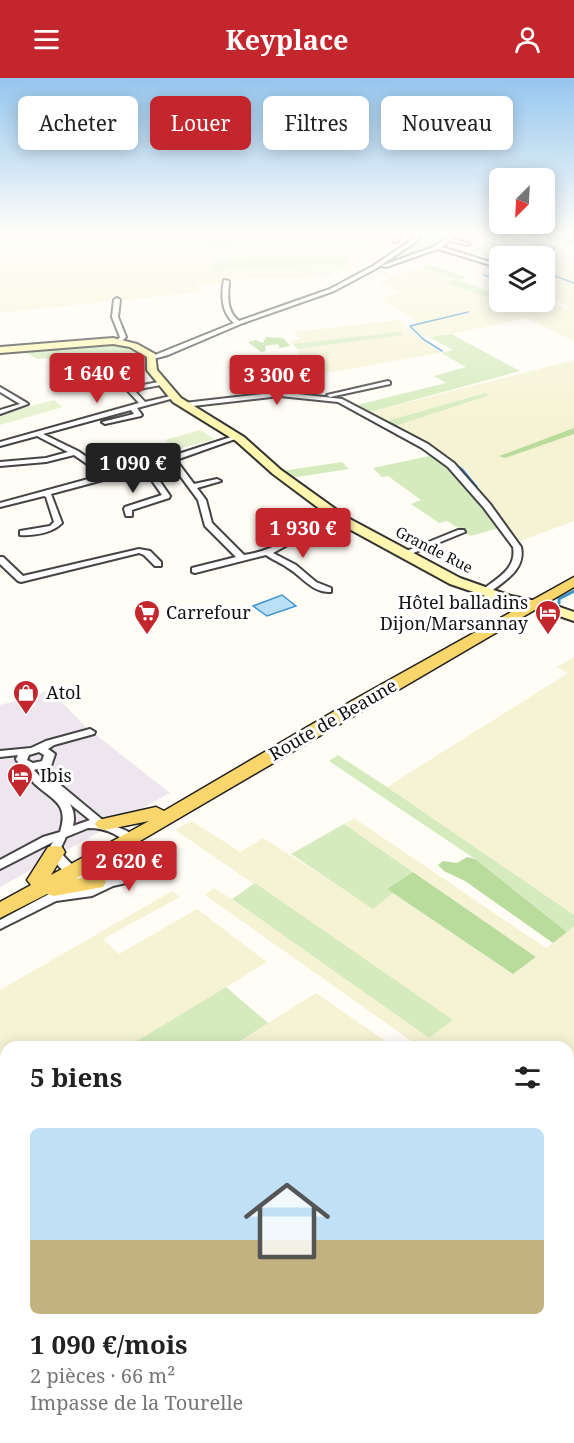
<!DOCTYPE html>
<html lang="fr">
<meta charset="utf-8">
<style>
:root{--surface:#fff;--page:#f6f6f6;--text:#222;--muted:#767676;--line:#e0e0e0;--accent:#c4262e}
body{margin:0;font-family:"Noto Serif",serif;background:var(--page);color:var(--text);height:100vh;display:flex;flex-direction:column;font-size:22px;white-space:nowrap}
*{box-sizing:border-box;margin:0}
p{font-size:20px;color:var(--muted)}
.icon{flex:none;width:33px;height:33px;fill:none;stroke:currentColor;stroke-width:2;stroke-linecap:round;stroke-linejoin:round}
.map{position:relative;flex:1;overflow:hidden}
.side{position:absolute;left:0px;top:963px;width:574px;height:402px;display:flex;flex-direction:column;background:var(--surface);border-radius:18px 18px 0 0;box-shadow:0 3px 15px #0003}
.side>*{flex:none}
.hud{position:absolute;left:18px;top:18px;width:538px;height:54px;display:flex;gap:12px}
.needle{width:39px;rotate:204deg}
.controls{position:absolute;left:489px;top:90px;display:grid;gap:12px}
.controls a{display:grid;place-items:center;width:66px;height:66px;border-radius:9px;background:var(--surface);box-shadow:0 3px 15px #0003;font-size:30px}
.price{position:absolute;translate:-50% -51px;padding:0 14px;border-radius:6px;background:var(--accent);color:#fff;font-size:20px;line-height:39px;filter:drop-shadow(0 2px 3px #0008)}
.price::after{content:'';position:absolute;left:50%;top:36px;width:18px;height:14px;margin-left:-9px;background:inherit;clip-path:polygon(0 0,100% 0,50% 100%)}
.price.on{background:#222;color:#fff}
ul{padding:0;list-style:none}
li{display:grid;align-content:center;gap:12px;height:318px;padding:0 30px}
li+li{border-top:2px solid var(--line)}
li span{display:grid;place-items:center;height:186px;border-radius:9px;color:#555}
li>.icon{margin-inline-start:auto}
span .icon{width:108px;height:108px;fill:#fffc;stroke-width:1}
li b{font-size:26px}
h2{display:flex;justify-content:space-between;align-items:center;height:72px;padding:0 30px;font-size:26px}
.tag{padding:0 21px;border-radius:9px;background:var(--surface);box-shadow:0 3px 15px #0003;font-size:21px;line-height:54px}
.tag.on{background:var(--accent);color:#fff}
header{display:flex;justify-content:space-between;align-items:center;height:78px;padding:0 30px;background:var(--accent);color:#fff;font-size:27px;font-weight:700}
.map>svg:first-child{display:block}
.industrial{fill:#eee6ef}
.farmland{fill:#f6f3d4}
.green{fill:#d5ebbd}
.forest{fill:#b9dc9c}
.pitch{fill:#e6f2cf}
.water{fill:#b9e0f7;stroke:#3f96cf;stroke-width:1.5}
.lines{fill:none;stroke-linecap:round;stroke-linejoin:round}
.stream-far2{stroke:#3f96cf;stroke-width:1.5}
.stream-far1{stroke:#3f96cf;stroke-width:2}
.stream{stroke:#3f96cf;stroke-width:3}
.street-casing{stroke:#444;stroke-width:4}
.secondary-casing{stroke:#333;stroke-width:4}
.primary-casing{stroke:#222;stroke-width:3}
.street{fill:#fff;fill-rule:evenodd}
.secondary{fill:#fff6b0;fill-rule:evenodd}
.primary{fill:#f9d66b;fill-rule:evenodd}
.labels{text-anchor:middle;stroke-width:6;stroke-linejoin:round;paint-order:stroke}
.far-street-label{font-size:15px;fill:#111;stroke:#fff}
.poi-label{font-size:18px;fill:#111;stroke:#fff;text-anchor:start}
.street-label{font-size:18px;fill:#111;stroke:#fff}
</style>
<header><svg class="icon" aria-label="menu" viewBox="0 0 24 24"><path d="M4 6h16M4 12h16M4 18h16"/></svg>Keyplace<svg class="icon" aria-label="person" viewBox="0 0 24 24"><circle cx="12" cy="8" r="4"/><path d="M4 21q1-7 8-7t8 7"/></svg></header>
<div class="map">
<svg width="574" height="1365" viewBox="0 0 574 1365">
<rect width="100%" height="100%" fill="#fffdf5"/>
<!-- industrial -->
<path class="industrial" d="M50 612 86 649 170 715 0 809V627L32 619Z"/>
<!-- farmland -->
<path class="farmland" d="M0 154H387L378 170 351 193 339 192 329 199 224 201 223 206 197 207 200 214 0 235Z
M500 154H574V263L526 240 451 256 424 258 412 247 419 245 380 220 402 215 378 204 391 201 376 194 381 192 394 198 423 189 458 201 446 204 497 224 545 222 566 230 571 229 545 218 544 178H532L559 168Z
M399 242 416 259 441 275 295 300 302 288 297 271 290 263 300 261 293 254Z
M296 282 297 291 268 293 231 295 227 288Z
M574 282V443L520 463 480 414 478 406 467 394 433 368 395 348 489 317 484 315 387 343 370 334Z
M574 579V837L387 709 568 595 557 589Z
M354 740 546 870 574 848V1365H0V1119L6 1115V1359H568V969H420L205 817 214 810 232 821 429 960 452 942 175 752 192 743 240 774 263 760 373 830 393 815 513 896 536 879 344 746Z
M172 813 180 819 103 861 119 876 197 831 267 884 127 969H6V1044L0 1048V912Z
M316 915 394 969H231L268 945Z"/>
<!-- green -->
<path class="green" d="M422 154H445L449 161 444 164 432 160 443 158 441 157 428 158 441 166 394 184H387L423 158Z
M503 157 554 170 532 178H500L499 181 470 172 495 163 490 161Z
M322 160 323 162 371 161 369 164 226 167 225 171H205L201 162Z
M293 179 350 181 343 187 228 189 223 190 222 194H214L210 188 211 186 219 184Z
M429 187 467 199 458 202 499 217V223L444 205 457 201 423 189Z
M400 254 404 257 297 271 293 266Z
M451 256 520 293 370 334 357 327 446 305 434 298 466 289 441 275 453 272 429 259Z
M113 264C125 266 142 272 148 282L69 292 46 280 37 281 25 274Z
M485 315 490 317 395 348 387 343Z
M434 377 449 389 502 449 471 458 447 443 439 445 411 426 421 422 388 398 382 399 373 390Z
M342 384 349 391 291 400 282 393Z
M338 677 387 709 574 837V848L567 854 475 781 329 683Z
M344 746 413 794 388 811 393 815 373 831 291 776Z
M255 805 453 942 429 960 232 821Z
M226 909 268 945 231 969H127Z
M6 1044V1115L0 1119V1048Z"/>
<!-- forest -->
<path class="forest" d="M266 259 283 260 290 268 276 271 280 269 278 266 265 268 266 273 261 274 248 264 256 262 263 265Z
M574 350V356L505 380 499 378Z
M467 779 475 781 567 854 553 865 465 803 444 793 438 787 443 783 457 785Z
M413 794 536 879 513 896 387 811Z"/>
<!-- pitch -->
<path class="pitch" d="M54 322 63 329 0 347V336Z
M200 352 215 361 178 371 165 362Z"/>
<!-- water -->
<path class="water" d="M282 517 296 528 267 538 253 528Z"/>
<g class="lines">
<!-- stream-far2 -->
<path class="stream-far2" d="M493 154 555 170 536 178
M528 154 574 164
M544 194 574 205
M484 197 500 203
M442 273 423 261 410 248 468 234"/>
<!-- stream-far1 -->
<path class="stream-far1" d="M392 346 419 361
M432 370 462 391 477 409"/>
<!-- stream -->
<path class="stream" d="M559 525V521L574 513"/>
<defs>
<path id="street" d="M398 154H403L397 164H393Z
M416 154H420L417 163 377 190 334 213 243 245 168 277 153 281 150 279 234 245C221 234 221 217 224 202L229 203C228 218 226 233 239 243L330 211 373 188 413 161Z
M446 154H451L453 159 452 161 470 166 468 167 449 163 442 169 500 187V190L438 171 386 189 381 188 436 168 448 159Z
M117 220 120 222 118 239 126 259 120 265 117 263 120 259 112 239 114 222Z
M164 303 167 305 166 306 134 312 145 324 175 317 178 319 137 330 142 337 141 338 105 346 102 344 134 336 131 332 43 356 78 373 110 395 169 379 234 358H238V360L176 382 194 406 217 401 221 403 197 410 206 422 212 445 244 477C260 475 274 469 288 461 301 454 324 435 338 435V439L273 475 296 487 316 504 331 510V514C312 515 303 499 288 490 281 485 273 482 266 477L195 495 192 494V490L236 479 205 448 198 422 170 384 150 389 170 418 169 420 132 432V438H126L124 431 125 429 162 417 144 391 51 416 62 445C53 455 33 458 20 457V453L50 448 54 444 46 419 44 418 0 429V425L103 397 74 377 46 384 0 388V384L46 380 68 374 37 358 0 368V364L139 325 127 312V310Z
M388 303 390 304V306L330 319 327 317Z
M0 309 27 325 28 326 0 336V332L20 326 0 314Z
M280 314 342 321 428 366 454 385 490 426 521 469C526 492 504 503 488 516H482V512C497 500 517 491 513 469L484 430 448 389 422 370 338 324 280 318 184 329 181 327 184 325Z
M458 452H464L465 454 406 478H400L399 476Z
M139 471 150 473 161 484V488H155L144 477 139 475 21 504 18 503 0 486V479H3L23 498Z
M90 651 95 654 94 656 54 667 48 671 55 676 49 694 52 700 105 744 127 753 148 772 147 783 144 789 137 799 126 805 113 808 92 818 56 823 0 851V842L49 816 89 810 95 807C72 801 59 794 48 772L53 764 0 791V782L43 759 60 754C69 726 54 723 36 707 30 702 27 694 22 688 20 686 17 684 16 681L18 677 0 679V673L31 670 46 663ZM39 674 44 677 42 683 33 685 27 682 29 677ZM40 690 39 694 41 700 34 692ZM70 726 90 742 73 748C75 740 74 733 70 726ZM88 750C108 750 122 758 136 773 135 818 74 800 60 772L66 759Z"/>
<path id="secondary" d="M113 260 137 266 155 276 157 292 181 320 244 359 281 392 348 440 460 500 511 518 551 526 574 534V543L542 532 503 524 450 506 340 446 273 396 236 363 173 324 147 292V279L130 269 113 266 0 275V269Z"/>
<path id="primary" d="M574 499V509L75 801 96 797 103 799 106 804 103 809 54 818 47 816 0 840V824L31 807 27 802 48 769 55 768 62 769 65 774 51 797 149 743 105 752 98 750 95 746 98 742 156 729 164 733 350 624Z"/>
</defs>
<!-- street casing -->
<use href="#street" class="street-casing"/>
<!-- secondary casing -->
<use href="#secondary" class="secondary-casing"/>
<!-- primary casing -->
<use href="#primary" class="primary-casing"/>
<!-- street -->
<use href="#street" class="street"/>
<!-- secondary -->
<use href="#secondary" class="secondary"/>
<!-- primary -->
<use href="#primary" class="primary"/>
</g>
<!-- sky -->
<linearGradient id="sky" x2="0" y2="1"><stop stop-color="#95c6ee"/><stop offset="0.45" stop-color="#fffefa"/><stop offset="1" stop-color="#fffefa" stop-opacity="0"/></linearGradient>
<rect width="574" height="345" fill="url(#sky)"/>
<!-- icons -->
<defs>
<symbol id="supermarket-pin" viewBox="-11 -11 22 30"><path d="M0 17L-7.5 6A9.5 9.5 0 1 1 7.5 6Z" fill="#c4262e" stroke="#fff"/><path d="M-6-5.5h2.5l.6 2H6L4.5 2H-2.5L-4.4-4H-6ZM-1.5 3.2a1.3 1.3 0 1 0 .1 0ZM3 3.2a1.3 1.3 0 1 0 .1 0Z" fill="#fff"/></symbol>
<symbol id="hotel-pin" viewBox="-11 -11 22 30"><path d="M0 17L-7.5 6A9.5 9.5 0 1 1 7.5 6Z" fill="#c4262e" stroke="#fff"/><path d="M-6-4.5h1.5V1H6V5H4.5V3h-9V5H-6ZM-4 0a1.8 1.8 0 1 1 3.6 0ZM.5 0V-2.5h3Q6-2.5 6 0Z" fill="#fff"/></symbol>
<symbol id="shop-pin" viewBox="-11 -11 22 30"><path d="M0 17L-7.5 6A9.5 9.5 0 1 1 7.5 6Z" fill="#c4262e" stroke="#fff"/><path d="M-5-2.5h2.3a2.7 3.5 0 0 1 5.4 0H5L5.5 6h-11ZM-1.5-2.5h3a1.5 2.3 0 0 0-3 0Z" fill="#fff"/></symbol>
</defs>
<g fill-rule="evenodd">
<use href="#supermarket-pin" x="132" y="520" width="30" height="40"/>
<use href="#hotel-pin" x="533" y="520" width="30" height="40"/>
<use href="#shop-pin" x="11" y="600" width="30" height="40"/>
<use href="#hotel-pin" x="5" y="683" width="30" height="40"/>
</g>
<g class="labels">
<!-- far-street labels -->
<g class="far-street-label">
<text transform="translate(434 472) rotate(27)" y="5">Grande Rue</text>
</g>
<!-- poi labels -->
<g class="poi-label">
<text x="528" y="531" text-anchor="end">Hôtel balladins<tspan x="528" dy="21">Dijon/Marsannay</tspan></text>
<text x="166" y="541">Carrefour</text>
<text x="46" y="621">Atol</text>
<text x="40" y="704">Ibis</text>
</g>
<!-- street labels -->
<g class="street-label">
<text transform="translate(333 642) rotate(-30)" y="6">Route de Beaune</text>
</g>
</g>
</svg>
<div class="controls">
<a><svg class="needle" viewBox="-14 -14 28 28"><path d="M0-13l5 13h-10z" fill="#e53935"/><path d="M0 13l5-13h-10z" fill="#767676"/></svg></a>
<a><svg class="icon" aria-label="layers" viewBox="0 0 24 24"><path d="M12 4l9 5-9 5-9-5zM3 14l9 5 9-5"/></svg></a>
</div>
<b class="price" style="left:97px;top:326px">1 640 €</b>
<b class="price" style="left:277px;top:328px">3 300 €</b>
<b class="price on" style="left:133px;top:416px">1 090 €</b>
<b class="price" style="left:303px;top:481px">1 930 €</b>
<b class="price" style="left:129px;top:814px">2 620 €</b>
<div class="hud">
<a class="tag">Acheter</a>
<a class="tag on">Louer</a>
<a class="tag">Filtres</a>
<a class="tag">Nouveau</a>
</div>
<section class="side">
<h2>5 biens<svg class="icon" aria-label="filters" viewBox="0 0 24 24"><path d="M4 7h16M4 17h16"/><circle cx="9" cy="7" r="2"/><circle cx="15" cy="17" r="2"/></svg></h2>
<ul>
<li><span style="background:linear-gradient(#bfe0f5 60%,#c2b280 0)"><svg class="icon" aria-label="home" viewBox="0 0 24 24"><path d="M3 11l9-7 9 7M6 9v11h12V9"/></svg></span><div><b>1 090 €/mois</b><p>2 pièces · 66 m²</p><p>Impasse de la Tourelle</p></div></li>
</ul>
</section>
</div>
